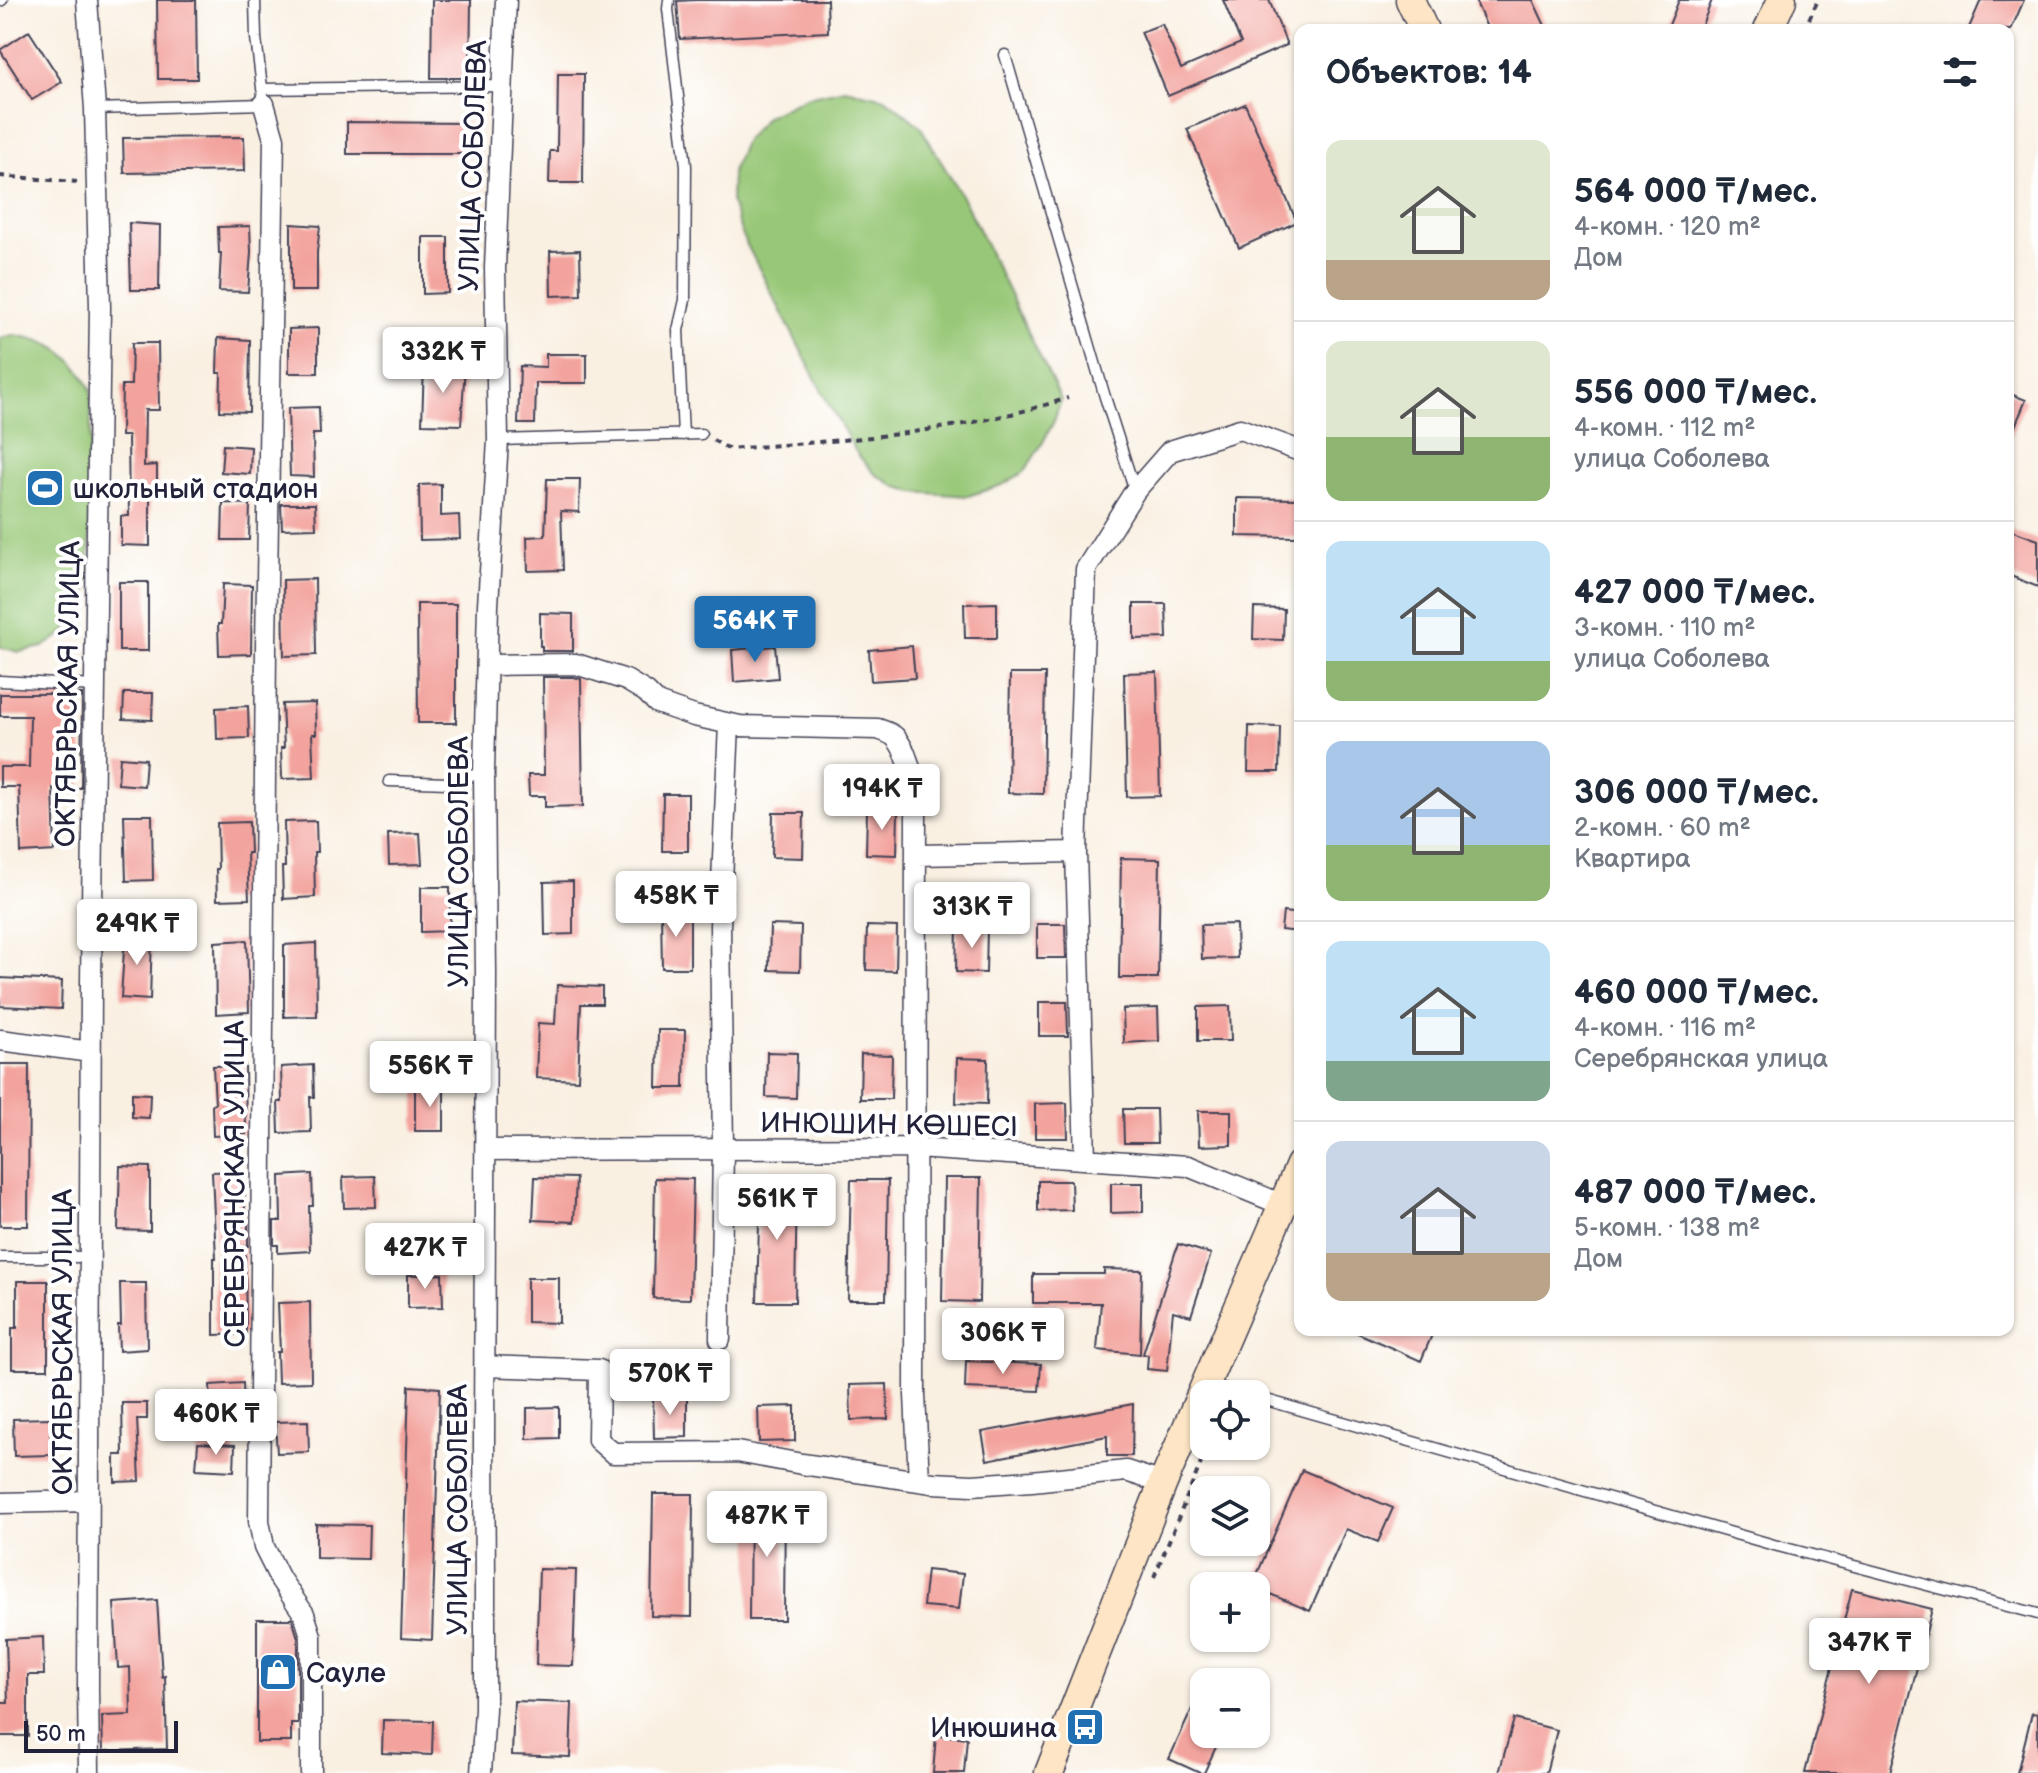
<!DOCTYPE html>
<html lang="ru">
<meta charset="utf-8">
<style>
:root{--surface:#fff;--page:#f2f2f3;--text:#1f2937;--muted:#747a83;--line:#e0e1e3;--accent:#1f6fb2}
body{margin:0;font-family:"Balsamiq Sans",sans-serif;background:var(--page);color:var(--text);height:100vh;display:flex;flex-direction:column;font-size:30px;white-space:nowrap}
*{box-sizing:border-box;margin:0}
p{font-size:26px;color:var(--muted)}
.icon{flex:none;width:44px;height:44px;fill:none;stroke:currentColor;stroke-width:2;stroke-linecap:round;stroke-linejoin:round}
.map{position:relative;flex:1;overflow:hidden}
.panel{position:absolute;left:1294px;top:24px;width:720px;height:1312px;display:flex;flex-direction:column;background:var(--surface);border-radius:16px;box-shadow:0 2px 6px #0004}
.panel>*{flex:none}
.fabs{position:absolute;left:1190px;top:1380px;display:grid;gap:16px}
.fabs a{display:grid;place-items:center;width:80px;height:80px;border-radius:16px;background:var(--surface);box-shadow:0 2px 6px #0004;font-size:40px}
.scale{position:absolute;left:24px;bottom:20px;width:154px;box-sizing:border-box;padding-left:8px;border:4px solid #22223b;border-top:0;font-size:22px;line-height:28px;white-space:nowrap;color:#22223b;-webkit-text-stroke:6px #fff;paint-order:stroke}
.price{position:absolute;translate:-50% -68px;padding:0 18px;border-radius:8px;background:#fff;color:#222;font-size:26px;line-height:52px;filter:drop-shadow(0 2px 4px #0008)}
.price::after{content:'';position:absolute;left:50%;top:48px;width:24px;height:18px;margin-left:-12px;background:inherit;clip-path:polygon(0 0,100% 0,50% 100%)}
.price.on{background:var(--accent);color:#fff}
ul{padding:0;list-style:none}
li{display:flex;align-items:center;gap:24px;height:200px;padding:0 32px}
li+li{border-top:2px solid var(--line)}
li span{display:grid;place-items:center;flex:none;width:224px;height:160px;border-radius:16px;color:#555}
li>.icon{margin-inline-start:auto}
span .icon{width:96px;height:96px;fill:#fffc;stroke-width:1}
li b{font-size:34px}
h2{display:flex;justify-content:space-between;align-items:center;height:96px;padding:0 32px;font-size:34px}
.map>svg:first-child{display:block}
.pitch{fill:#98c877;stroke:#5d7559;stroke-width:2}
.building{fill:#f3a39d}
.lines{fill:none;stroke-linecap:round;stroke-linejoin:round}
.lane-casing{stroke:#424154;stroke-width:13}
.street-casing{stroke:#424154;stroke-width:23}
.secondary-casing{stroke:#424154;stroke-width:31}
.path{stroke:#424154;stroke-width:4;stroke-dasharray:6 6;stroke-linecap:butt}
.lane{stroke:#fff;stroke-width:10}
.street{stroke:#fff;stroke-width:20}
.secondary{stroke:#fde5c5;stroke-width:28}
.labels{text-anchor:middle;stroke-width:8;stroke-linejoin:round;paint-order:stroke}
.street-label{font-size:28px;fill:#22223b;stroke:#fff}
.poi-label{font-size:28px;fill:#22223b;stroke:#fff;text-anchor:start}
</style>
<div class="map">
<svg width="2038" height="1773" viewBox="0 0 2038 1773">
<rect width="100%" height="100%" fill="#fff"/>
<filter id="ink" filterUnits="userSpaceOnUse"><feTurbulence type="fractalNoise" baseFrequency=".0125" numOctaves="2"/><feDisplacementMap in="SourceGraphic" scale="16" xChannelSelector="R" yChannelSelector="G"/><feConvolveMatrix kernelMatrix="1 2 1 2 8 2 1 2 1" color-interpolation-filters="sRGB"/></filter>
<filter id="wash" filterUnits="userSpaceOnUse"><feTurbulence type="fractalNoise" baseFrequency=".006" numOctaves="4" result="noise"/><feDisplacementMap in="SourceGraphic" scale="32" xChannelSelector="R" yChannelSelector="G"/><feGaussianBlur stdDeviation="1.8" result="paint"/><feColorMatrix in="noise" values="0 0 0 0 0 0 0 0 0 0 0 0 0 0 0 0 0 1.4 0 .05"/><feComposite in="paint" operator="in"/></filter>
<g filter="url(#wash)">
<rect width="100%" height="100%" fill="#f9f0e2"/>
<!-- pitch -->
<path class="pitch" d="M845 89 885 98 920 126 965 202 1061 400 1054 421 1042 444 1024 472 1002 485 968 496 914 492 895 486 875 474 858 455 828 403 744 239 731 203 732 171 745 140 767 116 806 97Z
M14 335C52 340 74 355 91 390L89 585 80 611 64 633 43 647 19 652 0 647V338Z"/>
<g id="blocks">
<!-- building -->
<path class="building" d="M157 0H196L197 79H158Z
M432 0H471L470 78H431Z
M696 0H827L828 32 680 39 677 1Z
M1223 0H1269L1287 45 1168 96 1141 32 1162 24 1181 69 1241 43Z
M1475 0H1533L1547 30H1488Z
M1679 0H1712L1700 30H1667Z
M1981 0H2024L2011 30H1968Z
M29 31 62 82 32 100 0 50Z
M558 74H584L583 183H549L550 151H557Z
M1245 104 1297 222 1239 248 1187 129Z
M347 122 468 123 467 154H347Z
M244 137 245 171 124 173 123 138Z
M129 223 160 225 159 290H131Z
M291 224 320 226 317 252V291H291Z
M250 226 251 252 248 292 219 291 221 253H219L218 227Z
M423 237H448V293L423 294Z
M580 250 581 295 551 296 550 251Z
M318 328V373H289V329Z
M218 338 250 340 249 412 220 411 221 373H217Z
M132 343H158L159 410H145L144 466 157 465V493H150V546L121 545V516H129L128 436H121L122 385H131Z
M546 354H587V383H536L535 424H518L520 366 546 367Z
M424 365 465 366 461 425 422 424Z
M2008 393 2026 400 2008 443Z
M319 407 320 434H313L314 477 290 476 288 408Z
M223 445 251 447 250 474 221 472Z
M547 479H580L579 512 561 511 563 570 528 571 527 537 545 536Z
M441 484V516L459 515 460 539 420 540 419 485Z
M1237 498 1300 499V537L1237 536Z
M223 503 250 504 249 540H222Z
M281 504H315L316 528 282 529Z
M2008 529 2038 540V587L2008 575Z
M315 579 316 655 284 656 283 580Z
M119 582H148V651H119Z
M223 584 252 585 251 654 219 655 218 624H221Z
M997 603V638H965L964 604Z
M417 604H456V723H418Z
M1134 604H1166L1167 638 1134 639Z
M1254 608 1284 609 1283 640 1253 639Z
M540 613 573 614V651H542V646H540Z
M775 646 778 678 734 682 732 650Z
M912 646 915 678 871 681 869 650Z
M1157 672 1160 796 1127 797 1124 673Z
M1010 674H1045L1043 794 1008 793Z
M543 677H574L581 679 583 806 545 807V796H529L528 775H544Z
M124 693H153L152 720 123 719Z
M0 694H82L81 788H53L55 851 21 853 19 787H0V767H29L30 716H0Z
M315 703 316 734H312L314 778 282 779 281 748H284L282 704Z
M248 706 249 738 217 739 216 708Z
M1249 726 1280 727 1279 772H1248Z
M120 757 146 759 144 786 118 784Z
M663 794H688V851H662Z
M867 810 898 811 897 855 866 854Z
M773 813H804L803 858 772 857Z
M124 815H152L153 880 126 881Z
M316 821 317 852H314L315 897 283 899 282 867H285L284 822Z
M249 822 250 853H247L249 899 217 900 216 869H218L217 823Z
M420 833 422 864 389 865 388 834Z
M1121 858 1160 859 1158 978H1119Z
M573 881V934L545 935 544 882Z
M421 887H450V931L421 932Z
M661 910H690V968H662Z
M1283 912 1300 914V932L1281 930Z
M1037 924H1065L1066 958H1037Z
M1236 924 1237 958 1202 959 1201 925Z
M770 925 801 926 800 971 769 970Z
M867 926 897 927 896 971 866 970Z
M957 927 987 928 986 973 956 972Z
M125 934 152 936 150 1000 121 998Z
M247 940 249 1012 216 1014 215 942Z
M316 943 317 1016 284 1017V945Z
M0 978 62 981 61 1009 0 1006Z
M557 985 602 987V1004H581L578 1080 536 1078 538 1023 555 1024Z
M1039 1002H1067L1068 1036H1039Z
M1230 1006 1231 1041H1198V1007Z
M1158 1008 1159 1041 1124 1043 1123 1009Z
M658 1030H685L684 1088H657Z
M767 1052 797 1053 796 1098 766 1097Z
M861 1054 892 1055 891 1099H860Z
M957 1058 988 1059 987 1104 956 1103Z
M0 1064H29L28 1226H0Z
M245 1065 246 1134 213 1136 212 1105 215 1104 213 1066Z
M313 1065 314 1097H310L311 1132 279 1133 278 1102H282L281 1067Z
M415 1087H444V1131H415Z
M132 1093 150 1094 149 1118 132 1117Z
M1067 1103 1068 1138H1035V1104Z
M1123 1109H1156L1157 1143H1124Z
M1198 1111H1231V1145L1199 1146Z
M120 1166 150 1167V1231L118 1230Z
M244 1171 245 1215 247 1223H248V1246H245L246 1334 214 1335V1258H216L212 1172Z
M312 1174 313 1206H309L310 1251 278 1253V1245H274V1221H281L280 1176Z
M375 1176 376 1207 344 1208 343 1177Z
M535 1177 576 1178 574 1222 533 1220Z
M655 1178 693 1179 690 1299 653 1298Z
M944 1178H981L979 1302 942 1301Z
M851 1180H888L886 1300H848Z
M1038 1181H1071L1072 1210 1038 1211Z
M760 1182H797L795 1302H757Z
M1111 1183H1143V1212L1111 1213Z
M1178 1244 1211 1254 1191 1316 1173 1311 1167 1371 1147 1369 1148 1355 1143 1354Z
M1104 1269 1142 1270 1140 1354 1097 1350 1101 1303H1033V1274H1104Z
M442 1274 443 1307 408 1308V1275Z
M527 1278H559V1323L527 1322Z
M17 1281H48V1369H12V1328H17Z
M120 1283H146L147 1349 119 1351 118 1325H121Z
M310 1302 311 1382 278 1383 277 1352H280L278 1303Z
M1351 1330H1434L1421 1361Z
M966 1361 1041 1364 1039 1391 965 1388Z
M243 1383 244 1415 212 1416 210 1385Z
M887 1384 888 1419 851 1420 850 1385Z
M409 1386 440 1388 432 1640 401 1638Z
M653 1396H687V1437L654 1438Z
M122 1403H147V1419H137L140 1481 115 1482V1455H123Z
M1133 1404 1132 1456H1107V1436L987 1460 982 1432Z
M795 1406V1441L759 1442 758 1407Z
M559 1407V1438L527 1439V1408Z
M50 1418 51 1455 14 1456 13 1419Z
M308 1421 309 1452 277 1453 275 1422Z
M198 1443 235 1445 234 1471 196 1469Z
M1302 1470 1393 1508 1378 1542 1346 1529 1310 1611 1256 1588V1586H1252Z
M653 1494H693L692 1617 651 1616Z
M750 1498H785L784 1620H749Z
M316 1524 369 1525 368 1559 316 1558Z
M539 1569 576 1570 573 1666 536 1665Z
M927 1570 963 1574 959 1609 923 1606Z
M1852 1589 1932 1609 1890 1773H1805Z
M157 1600 162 1677 165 1676 167 1749 103 1751 102 1716 131 1715 130 1667 118 1668 114 1603Z
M257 1619H292L298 1638V1724H291V1742H257Z
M43 1637 44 1675H28V1736H0V1703H8L6 1639Z
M1204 1683V1734H1222L1204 1773H1200L1169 1759Z
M514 1701 572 1703 570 1757 512 1755Z
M2032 1713 2038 1714V1773H2017Z
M1514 1719 1557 1730 1546 1773H1499Z
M383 1720 433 1721 432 1755 382 1753Z
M936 1735 967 1738 964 1773H933Z"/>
</g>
</g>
<g filter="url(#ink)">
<use href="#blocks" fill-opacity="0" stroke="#424154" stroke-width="2"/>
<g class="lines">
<defs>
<path id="lane" d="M669 0 668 9 686 166 685 300 678 330 683 435
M0 1 2 0
M1005 55 1105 397 1135 491
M262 89 503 86
M95 109 264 104 256 38 255 0
M498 440 701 434
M0 681 95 686
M389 781 448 783 484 772
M0 1257H90
M1208 1384 1244 1394
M1256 1397 1774 1545 2038 1614"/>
<path id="street" d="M87 0 95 109 100 307 91 981 88 1687 89 1773
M264 104 274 139 266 646 259 1521 264 1547 280 1579 304 1614 311 1636V1773
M487 665 576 664 626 680 646 692 657 703 694 716 740 726 878 729C883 731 891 733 895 737 909 753 912 777 916 798L915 1395 919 1481
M916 855 1076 852
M0 1040 91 1052
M486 1150 916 1148 1188 1166 1283 1205
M1085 1159 1076 852 1086 569 1135 491 1170 451 1240 429 1300 451
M720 1339 723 1148 720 926 729 724
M485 1366 599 1370 598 1440 613 1453 737 1452 802 1464 933 1483 972 1485 1032 1481 1126 1471 1163 1483
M0 1503 89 1501
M481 1773 485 1709V1579L484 1443 486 974 484 772 488 605 498 440 495 268 506 0"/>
<path id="secondary" d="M1410 0 1424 30
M1768 30 1782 0
M1049 1773 1163 1483 1300 1165"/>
</defs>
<!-- lane casing -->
<use href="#lane" class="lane-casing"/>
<!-- street casing -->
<use href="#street" class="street-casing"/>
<!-- secondary casing -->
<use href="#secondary" class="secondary-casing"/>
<!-- path -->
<path class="path" d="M1804 30 1818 0
M0 176 77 182
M713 440 729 449C844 440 958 434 1068 398
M1154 1577 1208 1446"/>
<!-- lane -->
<use href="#lane" class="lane"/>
<!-- street -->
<use href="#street" class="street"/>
<!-- secondary -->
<use href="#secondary" class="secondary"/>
</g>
</g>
<!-- icons -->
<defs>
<symbol id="stadium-square" viewBox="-11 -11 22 22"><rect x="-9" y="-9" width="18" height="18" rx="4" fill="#1f6fb2" stroke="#fff"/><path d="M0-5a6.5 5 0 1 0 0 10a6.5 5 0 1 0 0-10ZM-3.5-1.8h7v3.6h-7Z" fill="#fff"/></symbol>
<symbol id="shop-square" viewBox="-11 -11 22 22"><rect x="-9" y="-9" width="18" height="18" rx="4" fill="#1f6fb2" stroke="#fff"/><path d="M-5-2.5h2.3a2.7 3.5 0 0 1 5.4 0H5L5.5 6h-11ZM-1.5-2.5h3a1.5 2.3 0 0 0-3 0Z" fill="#fff"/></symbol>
<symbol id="bus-square" viewBox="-11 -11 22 22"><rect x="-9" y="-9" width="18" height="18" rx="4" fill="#1f6fb2" stroke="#fff"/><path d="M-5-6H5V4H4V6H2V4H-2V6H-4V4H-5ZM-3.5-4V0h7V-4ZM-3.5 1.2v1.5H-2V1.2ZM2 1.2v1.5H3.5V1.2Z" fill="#fff"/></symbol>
</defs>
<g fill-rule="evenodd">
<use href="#stadium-square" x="23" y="466" width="44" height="44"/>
<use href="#shop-square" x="256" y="1650" width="44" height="44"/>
<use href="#bus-square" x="1063" y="1705" width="44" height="44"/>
</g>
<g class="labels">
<!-- street labels -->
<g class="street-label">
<text transform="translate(472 166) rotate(-88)" y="10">УЛИЦА СОБОЛЕВА</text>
<text transform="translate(67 694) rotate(-89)" y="10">ОКТЯБРЬСКАЯ УЛИЦА</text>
<text transform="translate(458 862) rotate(-90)" y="10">УЛИЦА СОБОЛЕВА</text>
<text transform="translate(889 1124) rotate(1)" y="10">ИНЮШИН КӨШЕСІ</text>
<text transform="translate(234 1184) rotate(-90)" y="10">СЕРЕБРЯНСКАЯ УЛИЦА</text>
<text transform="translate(62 1342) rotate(-90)" y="10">ОКТЯБРЬСКАЯ УЛИЦА</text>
<text transform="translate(457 1510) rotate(-90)" y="10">УЛИЦА СОБОЛЕВА</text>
</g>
<!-- poi labels -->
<g class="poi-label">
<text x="73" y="498">школьный стадион</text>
<text x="306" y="1682">Сауле</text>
<text x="1057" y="1737" text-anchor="end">Инюшина</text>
</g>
</g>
</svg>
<div class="fabs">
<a><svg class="icon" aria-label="locate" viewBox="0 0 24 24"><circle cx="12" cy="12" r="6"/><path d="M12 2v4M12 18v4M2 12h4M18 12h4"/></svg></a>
<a><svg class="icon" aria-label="layers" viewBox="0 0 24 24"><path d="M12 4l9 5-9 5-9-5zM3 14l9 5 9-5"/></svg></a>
<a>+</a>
<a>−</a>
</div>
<div class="scale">50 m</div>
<b class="price" style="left:443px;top:395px">332K ₸</b>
<b class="price on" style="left:755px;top:664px">564K ₸</b>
<b class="price" style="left:882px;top:832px">194K ₸</b>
<b class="price" style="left:676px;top:939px">458K ₸</b>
<b class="price" style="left:972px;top:950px">313K ₸</b>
<b class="price" style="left:137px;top:967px">249K ₸</b>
<b class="price" style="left:430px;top:1109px">556K ₸</b>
<b class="price" style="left:777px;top:1242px">561K ₸</b>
<b class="price" style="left:425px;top:1291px">427K ₸</b>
<b class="price" style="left:1003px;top:1376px">306K ₸</b>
<b class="price" style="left:670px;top:1417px">570K ₸</b>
<b class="price" style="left:216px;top:1457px">460K ₸</b>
<b class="price" style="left:767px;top:1559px">487K ₸</b>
<b class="price" style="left:1869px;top:1686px">347K ₸</b>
<section class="panel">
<h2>Объектов: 14<svg class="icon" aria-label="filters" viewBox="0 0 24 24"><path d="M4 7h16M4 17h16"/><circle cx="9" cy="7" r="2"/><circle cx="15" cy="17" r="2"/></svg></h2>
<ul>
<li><span style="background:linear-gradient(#dfe7d0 75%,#b9a48a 0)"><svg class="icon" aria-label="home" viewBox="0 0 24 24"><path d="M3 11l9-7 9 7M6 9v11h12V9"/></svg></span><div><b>564 000 ₸/мес.</b><p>4-комн. · 120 m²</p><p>Дом</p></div></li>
<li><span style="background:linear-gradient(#dfe7d0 60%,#8fb573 0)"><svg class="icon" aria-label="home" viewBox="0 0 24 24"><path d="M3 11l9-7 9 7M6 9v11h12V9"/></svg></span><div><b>556 000 ₸/мес.</b><p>4-комн. · 112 m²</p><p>улица Соболева</p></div></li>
<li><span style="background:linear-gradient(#bfe0f5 75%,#8fb573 0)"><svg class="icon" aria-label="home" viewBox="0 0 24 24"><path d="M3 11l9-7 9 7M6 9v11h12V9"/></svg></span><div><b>427 000 ₸/мес.</b><p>3-комн. · 110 m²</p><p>улица Соболева</p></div></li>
<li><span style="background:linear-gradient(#a9c7e8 65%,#8fb573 0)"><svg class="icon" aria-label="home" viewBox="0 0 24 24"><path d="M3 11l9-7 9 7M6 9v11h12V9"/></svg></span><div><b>306 000 ₸/мес.</b><p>2-комн. · 60 m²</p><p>Квартира</p></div></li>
<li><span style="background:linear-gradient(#bfe0f5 75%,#7fa58c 0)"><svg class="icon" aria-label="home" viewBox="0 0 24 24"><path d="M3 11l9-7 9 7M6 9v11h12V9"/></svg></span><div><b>460 000 ₸/мес.</b><p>4-комн. · 116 m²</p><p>Серебрянская улица</p></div></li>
<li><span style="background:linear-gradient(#c9d6e8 70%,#b9a48a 0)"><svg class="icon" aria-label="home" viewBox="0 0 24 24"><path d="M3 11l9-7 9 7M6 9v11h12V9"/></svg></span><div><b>487 000 ₸/мес.</b><p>5-комн. · 138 m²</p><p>Дом</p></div></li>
</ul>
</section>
</div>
